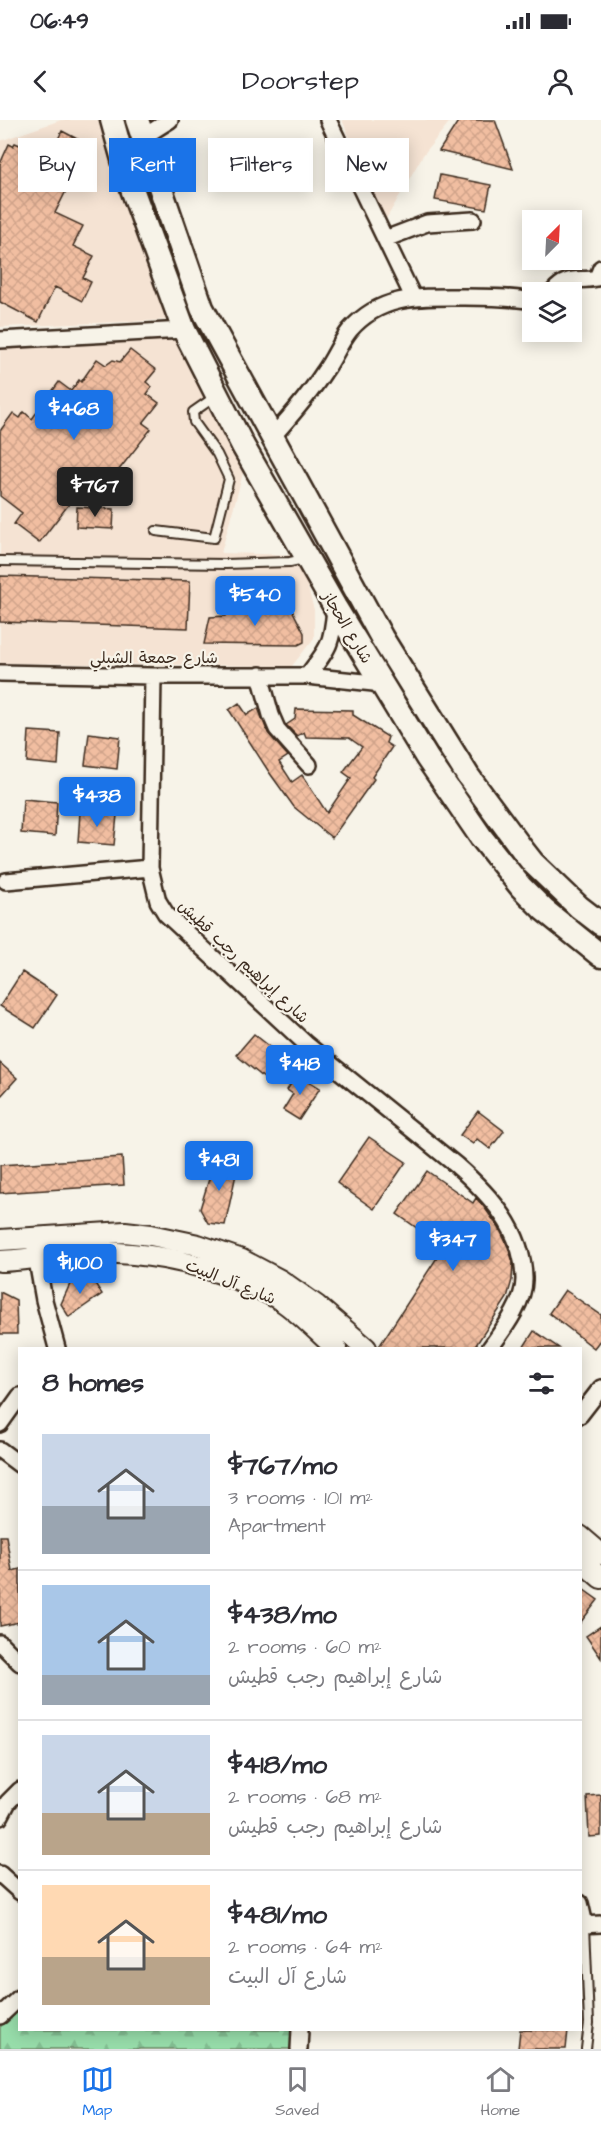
<!DOCTYPE html>
<meta charset="utf-8">
<style>
:root{--surface:#fff;--page:#f7f7f7;--text:#2b2b33;--muted:#7c7c81;--line:#e1e1e2;--accent:#1a73e8}
body{margin:0;font-family:"Architects Daughter","Playpen Sans Arabic",sans-serif;background:var(--page);color:var(--text);height:100vh;display:flex;flex-direction:column;font-size:22px;white-space:nowrap}
*{box-sizing:border-box;margin:0}
p{font-size:20px;color:var(--muted)}
.icon{flex:none;width:33px;height:33px;fill:none;stroke:currentColor;stroke-width:2;stroke-linecap:round;stroke-linejoin:round}
.map{position:relative;flex:1;overflow:hidden}
.sheet{position:absolute;left:18px;top:1227px;width:564px;height:684px;display:flex;flex-direction:column;background:var(--surface);border-radius:0px;box-shadow:0 3px 15px #0003}
.sheet>*{flex:none}
.banner{position:absolute;left:18px;top:18px;width:566px;height:54px;display:flex;gap:12px}
.needle{width:39px;rotate:24deg}
.tools{position:absolute;left:522px;top:90px;display:grid;gap:12px}
.tools a{display:grid;place-items:center;width:60px;height:60px;border-radius:0px;background:var(--surface);box-shadow:0 3px 15px #0003;font-size:30px}
.price{position:absolute;translate:-50% -51px;padding:0 14px;border-radius:6px;background:var(--accent);color:#fff;font-size:20px;line-height:39px;filter:drop-shadow(0 2px 3px #0008)}
.price::after{content:'';position:absolute;left:50%;top:36px;width:18px;height:14px;margin-left:-9px;background:inherit;clip-path:polygon(0 0,100% 0,50% 100%)}
.price.selected{background:#222;color:#fff}
ul{padding:0;list-style:none}
li{display:flex;align-items:center;gap:18px;height:150px;padding:0 24px}
li+li{border-top:2px solid var(--line)}
li span{display:grid;place-items:center;flex:none;width:168px;height:120px;border-radius:0px;color:#555}
li>.icon{margin-inline-start:auto}
span .icon{width:72px;height:72px;fill:#fffc;stroke-width:1}
li b{font-size:26px}
h2{display:flex;justify-content:space-between;align-items:center;height:72px;padding:0 24px;font-size:26px}
.chip{padding:0 21px;border-radius:0px;background:var(--surface);box-shadow:0 3px 15px #0003;font-size:21px;line-height:54px}
.chip.selected{background:var(--accent);color:#fff}
.status{display:flex;justify-content:space-between;align-items:center;height:42px;padding:0 30px;background:var(--surface);direction:ltr}
.status svg{height:16px;fill:currentColor}
header{display:flex;justify-content:space-between;align-items:center;height:78px;padding:0 24px;background:var(--surface);font-size:27px;font-weight:600}
.dock{display:flex;justify-content:space-around;align-items:center;height:84px;border-top:2px solid var(--line);background:var(--surface);font-size:16px;color:var(--muted)}
.dock a{display:grid;justify-items:center;gap:3px}
.dock .selected{color:var(--accent)}
.map>svg:first-child{display:block}
.built{fill:#f5e3d3}
.forest{fill:url(#forest-firs);stroke:#698464;stroke-width:1.5}
.building{fill:url(#building-cross-hatch);stroke:#3b2a1e;stroke-width:1.5}
.lines{fill:none;stroke-linecap:round;stroke-linejoin:round}
.service-casing{stroke:#3b2a1e;stroke-width:12}
.minor-casing{stroke:#3b2a1e;stroke-width:20}
.tertiary-casing{stroke:#3b2a1e;stroke-width:24}
.secondary-casing{stroke:#3b2a1e;stroke-width:27}
.service{stroke:#f7f3e8;stroke-width:8}
.minor{stroke:#f7f3e8;stroke-width:15}
.tertiary{stroke:#f7f3e8;stroke-width:20}
.secondary{stroke:#f7f3e8;stroke-width:22}
.labels{text-anchor:middle;stroke-width:4.5;stroke-linejoin:round;paint-order:stroke}
.street-label{font-size:16px;fill:#3b2a1e;stroke:#f7f3e8}
</style>
<div class="status"><b>06:49</b><svg viewBox="0 0 49 12"><path d="M0 12V9h3v3zM5 12V6h3v6zM10 12V3h3v9zM15 12V0h3v12zM26 1h20v11H26zM47 4h2v5h-2z"/></svg></div>
<header><svg class="icon" aria-label="back" viewBox="0 0 24 24"><path d="M15 5l-7 7 7 7"/></svg>Doorstep<svg class="icon" aria-label="person" viewBox="0 0 24 24"><circle cx="12" cy="8" r="4"/><path d="M4 21q1-7 8-7t8 7"/></svg></header>
<div class="map">
<svg width="601" height="1929" viewBox="0 0 601 1929">
<defs>
<pattern id="forest-firs" width="22" height="20" patternUnits="userSpaceOnUse" patternTransform="scale(1.5)"><rect width="22" height="20" fill="#97ddaa"/><path d="M5 1l3.5 6h-7zM16 11l3.5 6h-7z" fill="#83be92"/></pattern>
<pattern id="building-cross-hatch" width="8" height="8" patternUnits="userSpaceOnUse" patternTransform="scale(1.5)"><rect width="8" height="8" fill="#f1bea1"/><path d="M0 0l8 8M0 8l8-8" fill="none" stroke="#d0a38a"/></pattern>
</defs>
<rect width="100%" height="100%" fill="#f7f3e8"/>
<filter id="ink" filterUnits="userSpaceOnUse"><feTurbulence type="fractalNoise" baseFrequency=".0167" numOctaves="2"/><feDisplacementMap in="SourceGraphic" scale="12" xChannelSelector="R" yChannelSelector="G"/><feConvolveMatrix kernelMatrix="1 2 1 2 8 2 1 2 1" color-interpolation-filters="sRGB"/></filter>
<g filter="url(#ink)">
<!-- built -->
<path class="built" d="M61 0H98L169 200 0 207V21Z
M342 0H451L423 35 385 101Z
M178 213 245 346 221 433 299 435 314 490V518L292 546 0 543V224Z"/>
<!-- forest -->
<path class="forest" d="M19 1891 20 1910H293V1929H0V1907Z"/>
<!-- building -->
<path class="building" d="M459 0H495L513 49 439 31Z
M62 11 89 25 55 93 83 106 73 126 94 136 83 158 91 162 82 181 55 167 38 202 0 182V44L9 24 13 26 15 23 27 28 25 33 46 44Z
M440 55 491 65 486 89 435 80Z
M130 230 156 250 146 262 152 267 147 274 159 283 143 303 151 309 104 369 89 358 39 423 14 404 22 393 0 376V311L13 293 20 298 24 292 32 299 59 262 71 271 79 260 81 262 97 239 106 245 113 240 120 242Z
M77 387 114 389 113 409 76 407Z
M0 456 190 461 188 508 0 502Z
M226 486H290L304 513V522L298 525 204 524 210 497 226 496Z
M239 583 247 595 258 588 268 613 288 636 279 642 292 662 302 655 327 693 351 658 343 652 362 627 349 618 306 617 304 612 297 616 286 605 295 599 296 589 353 590V595L388 617 386 623 392 627 372 657 374 659 332 718 294 687 269 652 229 590Z
M29 611 60 613 58 645 27 642Z
M89 613 120 617 117 649 85 645Z
M23 679 57 682 55 716 21 713Z
M80 692 117 695 114 725 78 722Z
M22 852 57 875 35 908 0 886Z
M254 914 282 936 264 958 236 935Z
M0 943 17 958 0 977Z
M297 954 320 968 299 1000 283 990 293 974 287 970Z
M478 991 504 1011 490 1029 477 1019 473 1024 460 1015Z
M369 1017 406 1042 374 1089 337 1063Z
M122 1037 124 1065 0 1073V1045Z
M215 1039 238 1045 225 1105 208 1103 200 1089Z
M427 1051 473 1083 476 1078 484 1087 499 1108 508 1127 513 1142 512 1160 507 1178 474 1228H378L444 1127 397 1094Z
M88 1153 102 1174 69 1197 61 1184 70 1164Z
M565 1170 601 1195V1219L594 1228 549 1193Z
M0 1172 16 1180 17 1214H0Z
M534 1211 559 1228H523Z
M0 1416H6L12 1451 20 1449V1502L0 1506Z
M580 1467 598 1480 580 1503Z
M601 1506V1538L586 1516Z
M601 1675V1716L589 1717 587 1676Z
M520 1910H568L566 1929H518Z"/>
<g class="lines">
<defs>
<path id="service" d="M156 411 214 418 229 359 217 334 194 302 193 292 216 276
M0 441 226 444 290 442 304 439
M585 1805 589 1903 586 1929"/>
<path id="minor" d="M328 0 413 177
M143 17 170 0
M385 119 427 103 473 100
M553 172C567 155 578 162 597 158L601 148
M0 220 184 210
M273 316C291 296 309 275 324 252 334 239 340 222 350 210 381 174 422 177 464 177 487 177 510 177 532 181
M0 553 153 556H307L383 564
M260 555 271 595 277 609 309 645
M153 556 150 748 158 781 166 794 306 924 456 1045C490 1075 523 1110 524 1158 525 1182 503 1210 490 1228
M307 556C329 528 332 524 335 489
M6 761 150 748
M35 1129 44 1180 57 1228
M580 1295 601 1268
M0 1304 20 1276
M0 1330 20 1345
M0 1523 20 1543
M0 1697 8 1682 20 1670
M0 1754 20 1772
M580 1783 585 1805
M580 1805 601 1804
M0 1896 20 1877
M299 1929 300 1910"/>
<path id="tertiary" d="M0 1120 125 1112 151 1115 198 1125 242 1140 280 1160 317 1186 366 1228
M0 1141C29 1140 58 1134 87 1133 142 1131 188 1140 239 1160 255 1167 271 1173 285 1183 303 1196 319 1213 336 1228
M580 1416 601 1434
M580 1440 601 1458"/>
<path id="secondary" d="M112 0 128 58 184 210 243 326 335 487 427 638 481 717 521 767 544 790 601 836
M137 0 202 188 382 518 468 656 522 729 533 743 579 787 601 804"/>
</defs>
<!-- service casing -->
<use href="#service" class="service-casing"/>
<!-- minor casing -->
<use href="#minor" class="minor-casing"/>
<!-- tertiary casing -->
<use href="#tertiary" class="tertiary-casing"/>
<!-- secondary casing -->
<use href="#secondary" class="secondary-casing"/>
<!-- service -->
<use href="#service" class="service"/>
<!-- minor -->
<use href="#minor" class="minor"/>
<!-- tertiary -->
<use href="#tertiary" class="tertiary"/>
<!-- secondary -->
<use href="#secondary" class="secondary"/>
</g>
</g>
<g class="labels">
<!-- street labels -->
<g class="street-label">
<text transform="translate(348 507) rotate(59)" y="6">شارع الحجاز</text>
<text x="154" y="543">شارع جمعة الشبلي</text>
<text transform="translate(244 841) rotate(43)" y="6">شارع إبراهيم رجب قطيش</text>
<text transform="translate(231 1161) rotate(22)" y="6">شارع آل البيت</text>
</g>
</g>
</svg>
<div class="tools">
<a><svg class="needle" viewBox="-14 -14 28 28"><path d="M0-13l5 13h-10z" fill="#e53935"/><path d="M0 13l5-13h-10z" fill="#7c7c81"/></svg></a>
<a><svg class="icon" aria-label="layers" viewBox="0 0 24 24"><path d="M12 4l9 5-9 5-9-5zM3 14l9 5 9-5"/></svg></a>
</div>
<b class="price" style="left:74px;top:321px">$468</b>
<b class="price selected" style="left:95px;top:398px">$767</b>
<b class="price" style="left:255px;top:507px">$540</b>
<b class="price" style="left:97px;top:708px">$438</b>
<b class="price" style="left:300px;top:976px">$418</b>
<b class="price" style="left:219px;top:1072px">$481</b>
<b class="price" style="left:453px;top:1152px">$347</b>
<b class="price" style="left:80px;top:1175px">$1,100</b>
<div class="banner">
<a class="chip">Buy</a>
<a class="chip selected">Rent</a>
<a class="chip">Filters</a>
<a class="chip">New</a>
</div>
<section class="sheet">
<h2>8 homes<svg class="icon" aria-label="filters" viewBox="0 0 24 24"><path d="M4 7h16M4 17h16"/><circle cx="9" cy="7" r="2"/><circle cx="15" cy="17" r="2"/></svg></h2>
<ul>
<li><span style="background:linear-gradient(#c9d6e8 60%,#9aa5b1 0)"><svg class="icon" aria-label="home" viewBox="0 0 24 24"><path d="M3 11l9-7 9 7M6 9v11h12V9"/></svg></span><div><b>$767/mo</b><p>3 rooms · 101 m²</p><p>Apartment</p></div></li>
<li><span style="background:linear-gradient(#a9c7e8 75%,#9aa5b1 0)"><svg class="icon" aria-label="home" viewBox="0 0 24 24"><path d="M3 11l9-7 9 7M6 9v11h12V9"/></svg></span><div><b>$438/mo</b><p>2 rooms · 60 m²</p><p>شارع إبراهيم رجب قطيش</p></div></li>
<li><span style="background:linear-gradient(#c9d6e8 65%,#b9a48a 0)"><svg class="icon" aria-label="home" viewBox="0 0 24 24"><path d="M3 11l9-7 9 7M6 9v11h12V9"/></svg></span><div><b>$418/mo</b><p>2 rooms · 68 m²</p><p>شارع إبراهيم رجب قطيش</p></div></li>
<li><span style="background:linear-gradient(#ffd9b3 60%,#b9a48a 0)"><svg class="icon" aria-label="home" viewBox="0 0 24 24"><path d="M3 11l9-7 9 7M6 9v11h12V9"/></svg></span><div><b>$481/mo</b><p>2 rooms · 64 m²</p><p>شارع آل البيت</p></div></li>
</ul>
</section>
</div>
<nav class="dock">
<a class="selected"><svg class="icon" aria-label="map" viewBox="0 0 24 24"><path d="M3 6l6-2 6 2 6-2v14l-6 2-6-2-6 2zM9 4v14M15 6v14"/></svg>Map</a>
<a><svg class="icon" aria-label="saved" viewBox="0 0 24 24"><path d="M7 4h10v16l-5-4-5 4z"/></svg>Saved</a>
<a><svg class="icon" aria-label="home" viewBox="0 0 24 24"><path d="M3 11l9-7 9 7M6 9v11h12V9"/></svg>Home</a>
</nav>
